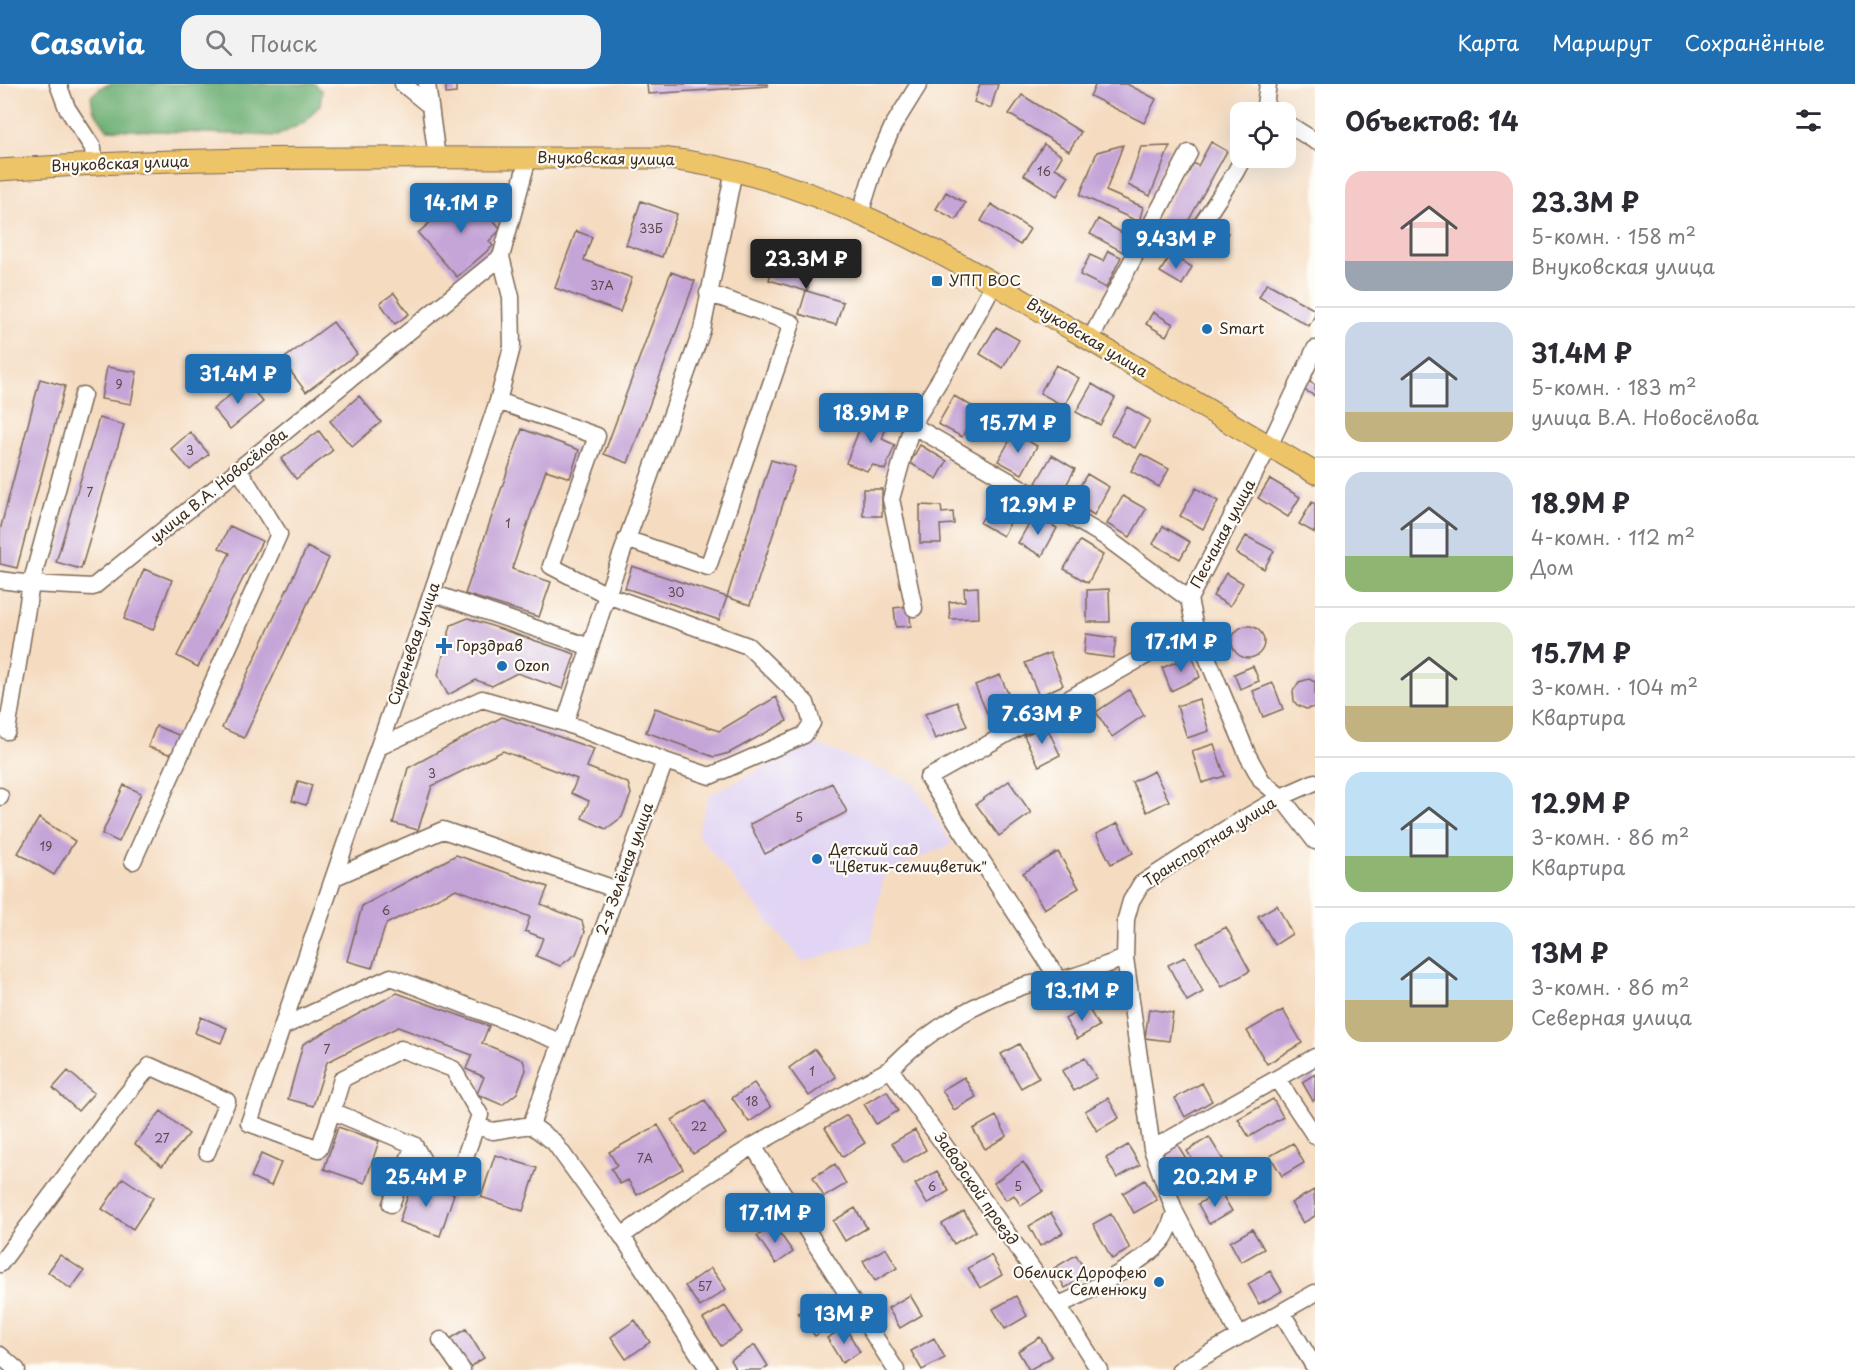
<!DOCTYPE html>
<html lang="ru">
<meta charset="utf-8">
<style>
:root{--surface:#fff;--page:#f2f2f3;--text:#2b2b33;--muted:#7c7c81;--line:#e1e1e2;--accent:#1f6fb2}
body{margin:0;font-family:"Playpen Sans",sans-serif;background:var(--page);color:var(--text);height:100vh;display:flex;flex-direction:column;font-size:22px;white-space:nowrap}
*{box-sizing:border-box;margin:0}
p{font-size:20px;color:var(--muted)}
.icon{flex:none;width:33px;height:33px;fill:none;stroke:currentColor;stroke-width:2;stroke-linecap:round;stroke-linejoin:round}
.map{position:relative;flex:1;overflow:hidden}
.panel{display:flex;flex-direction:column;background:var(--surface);width:540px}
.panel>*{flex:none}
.controls{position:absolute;left:1230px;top:18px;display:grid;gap:12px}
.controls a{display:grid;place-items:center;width:66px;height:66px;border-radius:12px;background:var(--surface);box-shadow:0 6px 24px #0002;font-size:30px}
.price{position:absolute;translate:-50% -51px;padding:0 14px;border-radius:6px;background:var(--accent);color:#fff;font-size:20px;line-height:39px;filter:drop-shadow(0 2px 3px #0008)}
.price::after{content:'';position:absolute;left:50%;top:36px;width:18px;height:14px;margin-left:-9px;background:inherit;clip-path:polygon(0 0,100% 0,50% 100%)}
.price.on{background:#222;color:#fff}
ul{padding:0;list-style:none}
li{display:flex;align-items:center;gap:18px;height:150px;padding:0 30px}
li+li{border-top:2px solid var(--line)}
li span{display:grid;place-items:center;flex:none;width:168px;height:120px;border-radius:18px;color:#555}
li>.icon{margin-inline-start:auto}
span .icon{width:72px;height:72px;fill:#fffc;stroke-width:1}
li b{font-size:26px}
h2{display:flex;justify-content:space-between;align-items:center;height:72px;padding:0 30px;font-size:26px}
header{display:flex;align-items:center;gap:36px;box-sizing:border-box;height:84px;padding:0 30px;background:var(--accent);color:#fff}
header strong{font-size:28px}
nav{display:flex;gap:33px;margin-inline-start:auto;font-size:21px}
.search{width:420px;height:54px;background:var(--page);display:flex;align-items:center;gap:15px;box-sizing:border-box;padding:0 21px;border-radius:18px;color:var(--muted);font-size:22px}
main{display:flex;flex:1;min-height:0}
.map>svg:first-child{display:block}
.built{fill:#e1d4f4}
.forest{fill:#6bad71;stroke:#536c48;stroke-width:1.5}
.building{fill:#c5a4d8}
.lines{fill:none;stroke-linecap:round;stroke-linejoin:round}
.minor-casing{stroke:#7c6857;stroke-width:19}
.major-casing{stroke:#7c6857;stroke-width:23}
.minor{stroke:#fff;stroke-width:16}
.major{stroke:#eec469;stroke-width:21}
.poi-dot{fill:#1f6fb2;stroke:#fdfcf7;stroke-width:2}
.labels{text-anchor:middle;stroke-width:4.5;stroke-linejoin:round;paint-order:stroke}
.number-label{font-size:12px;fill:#5e484c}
.street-label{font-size:15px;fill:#3b2a1e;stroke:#fdfcf7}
.poi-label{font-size:15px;fill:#3b2a1e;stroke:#fdfcf7;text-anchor:start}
</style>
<header>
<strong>Casavia</strong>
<div class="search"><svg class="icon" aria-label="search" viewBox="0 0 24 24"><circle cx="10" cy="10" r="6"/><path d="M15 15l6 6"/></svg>Поиск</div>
<nav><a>Карта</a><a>Маршрут</a><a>Сохранённые</a></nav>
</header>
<main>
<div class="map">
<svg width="1315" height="1286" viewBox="0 0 1315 1286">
<rect width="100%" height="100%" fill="#fdfcf7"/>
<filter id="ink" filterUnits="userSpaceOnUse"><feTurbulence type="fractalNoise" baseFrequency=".0167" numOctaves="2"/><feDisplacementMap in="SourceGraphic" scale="12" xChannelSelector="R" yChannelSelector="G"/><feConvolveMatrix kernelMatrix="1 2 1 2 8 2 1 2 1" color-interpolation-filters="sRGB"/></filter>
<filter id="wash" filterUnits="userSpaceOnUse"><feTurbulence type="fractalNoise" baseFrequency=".008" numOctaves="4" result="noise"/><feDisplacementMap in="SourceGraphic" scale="24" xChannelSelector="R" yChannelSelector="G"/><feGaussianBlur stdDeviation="1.35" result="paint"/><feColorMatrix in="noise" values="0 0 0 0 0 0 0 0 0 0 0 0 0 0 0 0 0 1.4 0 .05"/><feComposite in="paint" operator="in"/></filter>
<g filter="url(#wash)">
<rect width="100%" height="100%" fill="#f5dcc1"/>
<!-- built -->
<path class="built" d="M813 659 914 699 952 760 884 789 871 857 802 878 697 750 709 711Z"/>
<!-- forest -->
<path class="forest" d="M111 0H315L322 7 320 21 305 38 277 52 107 45 93 25 91 12 102 3Z"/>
<g id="blocks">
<!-- building -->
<path class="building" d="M446 0H456V9L446 10Z
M647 0H768V2L648 10Z
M980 0H998L991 24 974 18Z
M1096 0H1127L1156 15 1144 39 1090 12Z
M1022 11 1081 48 1069 67 1009 30Z
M1211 58 1227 67 1180 152 1157 139 1191 78 1198 82Z
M1044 60 1062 72 1055 84 1069 92 1057 112 1024 91Z
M1123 61 1106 107 1143 123 1139 138 1080 111 1097 68Z
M1170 62 1150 112 1128 101 1141 63Z
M467 106 501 145 489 157 493 162 457 193 418 149Z
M946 108 965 119 956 136 936 125Z
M641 117 677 130 662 173 626 161Z
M991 120 1030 145 1020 161 981 137Z
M1098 135 1131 154 1123 168 1090 150Z
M1215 142 1228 149 1221 162 1208 155Z
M576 147 592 153 584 176 632 194 620 228 555 204Z
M1108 167 1121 173 1106 204 1080 191 1090 171 1103 177Z
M1171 170 1192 183 1182 201 1160 188Z
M776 171 814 182 807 207 843 218 836 241 799 230 806 207 769 196Z
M671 188 695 197 628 379 604 370Z
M1267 199 1315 226V231L1309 242 1259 213Z
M394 209 409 230 395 240 380 219Z
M1153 228 1173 240 1166 252 1146 240Z
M333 238 357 270 306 308 282 276Z
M996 243 1019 256 1003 284 980 270Z
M1056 281 1079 294 1064 322 1040 309Z
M107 283 137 288 131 320 101 315Z
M40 295 65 302 17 484 0 480V446Z
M1307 296 1315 301V312L1302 305Z
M246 298 263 318 230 345 213 325Z
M1092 300 1115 314 1100 341 1076 328Z
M359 312 381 338 352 363 330 337Z
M954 312 977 325 962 353 938 340Z
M1127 323 1150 336 1135 364 1111 351Z
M867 326 889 335 882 355 895 361 885 386 873 381 867 387 846 379Z
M99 334 124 341 81 485 56 478Z
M522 345 579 366 570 394 546 386 512 485 551 498 539 533 465 510Z
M319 347 333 366 296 395 281 375Z
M190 348 209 370 190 386 171 365Z
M1014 349 1037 362 1022 390 998 377Z
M920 361 947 377 937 395 910 379Z
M1141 370 1169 385 1159 403 1131 387Z
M1052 371 1075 385 1060 412 1036 399Z
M771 376 795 383 750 521 727 513Z
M1087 390 1109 403 1094 431 1071 417Z
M1270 395 1300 413 1288 433 1258 414Z
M1196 404 1218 417 1203 445 1180 432Z
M863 405H882V432H863Z
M996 411 1018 424 1003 452 980 439Z
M1123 412 1146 425 1130 453 1107 440Z
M1312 418 1315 420V449L1299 440Z
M920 421 941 422 942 429 953 428 954 440 940 441 941 459H920Z
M1034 431 1057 444 1042 472 1018 459Z
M230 442 262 457 198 583 177 572 230 469 219 464Z
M1163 442 1190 458 1180 475 1153 460Z
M1246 452 1274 467 1264 485 1236 469Z
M1080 457 1103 471 1088 499 1064 485Z
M307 463 329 474 244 654 222 644Z
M632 482 727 513 719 536 625 504Z
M144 485 172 496 153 546 124 535Z
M1226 489 1243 499 1230 522 1213 512Z
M978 503 979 534 950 535 949 518 965 517 964 504Z
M1109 505 1110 538H1087V506Z
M909 522 911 542 896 543 894 524Z
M468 534 575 570 563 605 517 589 492 602 476 596 448 611 438 591 451 541Z
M1232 558a16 16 0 1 1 32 0a16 16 0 1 1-32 0Z
M1086 550 1116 554 1113 574 1084 570Z
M1050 569 1063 601 1039 612 1025 579Z
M1192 571 1200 593 1171 607 1162 584Z
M1253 582 1259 597 1240 605 1234 590Z
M1000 591 1014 623 989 634 975 601Z
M1309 595 1315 598V623L1306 625 1297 621 1294 617 1293 607 1299 598Z
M1273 599 1283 625 1263 633 1253 607Z
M1129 606 1144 631 1112 653 1096 628Z
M776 613 787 637 729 669 714 673 646 648 655 624 719 647Z
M1199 615 1209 647 1187 654 1177 622Z
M957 618 967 642 935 655 925 630Z
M502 633 594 665 587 683 628 699 631 710 622 733 606 745 582 734 589 717 571 709 577 695 503 667 432 702 418 746 393 739 408 684Z
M1046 641 1060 671 1039 682 1024 652Z
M156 642 181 652 176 666 169 670 148 663Z
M1214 660 1225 692 1202 699 1192 667Z
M1154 687 1169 717 1147 728 1132 698Z
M298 697 312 701 306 721 292 717Z
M1009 697 1031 729 999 752 976 720Z
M832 699 847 728 765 770 750 740Z
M124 701 141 709 119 758 102 750Z
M39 734 75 757 54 791 18 769Z
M1118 739 1133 769 1111 780 1096 750Z
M1058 768 1079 804 1044 825 1023 789Z
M456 771 548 803 541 820 582 837 585 848 576 870 560 882 536 872 543 854 525 847 530 833 456 805 386 840 372 884 347 877 362 822Z
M1277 821 1292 850 1275 861 1258 832Z
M1226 843 1250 887 1222 903 1197 859Z
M1185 873 1203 908 1187 917 1168 881Z
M397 909 489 942 482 959 523 976 526 986 517 1009 502 1021 477 1010 484 993 466 985 472 971 398 943 327 978 313 1022 288 1015 303 960Z
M1087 922 1099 942 1077 955 1065 935Z
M1149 925 1173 929 1169 957 1145 954Z
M1283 926 1302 959 1267 980 1247 947Z
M201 933 227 944 221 959 195 949Z
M1019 960 1039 994 1021 1004 1001 970Z
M815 965 836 993 809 1012 789 984Z
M1085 974 1096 994 1074 1007 1062 987Z
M68 987 94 1009 78 1027 53 1004Z
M1315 990V1016L1313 1017 1302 998Z
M964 993 976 1013 954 1026 942 1006Z
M754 999 771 1023 749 1038 732 1014Z
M1202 999 1212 1017 1185 1033 1175 1014Z
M887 1007 898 1027 876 1040 864 1020Z
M1108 1014 1119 1034 1097 1047 1085 1027Z
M1273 1015 1283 1033 1249 1053 1238 1035Z
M705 1016 726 1050 693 1070 672 1036Z
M161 1027 189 1050 162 1082 135 1060Z
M847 1031 865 1059 843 1073 825 1044Z
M996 1032 1007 1052 985 1065 973 1045Z
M658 1041 683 1085 637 1111 628 1096 620 1100 611 1085 617 1081 609 1068Z
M338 1043 379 1057 365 1099 324 1085Z
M915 1046 926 1066 904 1079 892 1059Z
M1209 1053 1227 1082 1205 1096 1187 1067Z
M1174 1055 1195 1089 1177 1101 1156 1066Z
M1293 1059 1304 1079 1282 1092 1270 1072Z
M1128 1061 1140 1081 1117 1094 1106 1074Z
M261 1070 281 1079 271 1102 251 1093Z
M495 1071 537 1084 523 1127 481 1113Z
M1023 1078 1043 1107 1021 1122 1014 1111 1006 1116 994 1099Z
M835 1080 846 1100 824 1113 813 1093Z
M937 1087 949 1107 927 1120 915 1100Z
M123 1094 153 1114 133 1145 102 1125Z
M413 1096 454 1110 440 1152 399 1138Z
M1145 1096 1157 1116 1134 1129 1123 1109Z
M1314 1106 1315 1132 1303 1139 1291 1119Z
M1220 1107 1232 1127 1209 1140 1198 1120Z
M855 1124 867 1144 845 1157 833 1137Z
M964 1127 976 1147 954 1160 942 1140Z
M1051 1129 1063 1149 1040 1162 1029 1142Z
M1111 1130 1130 1165 1112 1175 1093 1140Z
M774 1141 793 1168 776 1180 757 1152Z
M1252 1145 1264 1165 1241 1178 1230 1158Z
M886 1164 897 1184 875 1197 863 1177Z
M60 1171 84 1187 71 1205 48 1188Z
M991 1171 1002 1191 980 1204 968 1184Z
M1076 1171 1088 1191 1065 1204 1054 1184Z
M711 1184 726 1205 700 1223 685 1202Z
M1270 1187 1282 1207 1259 1220 1248 1200Z
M910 1211 922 1231 900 1244 888 1224Z
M1016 1212 1027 1232 1005 1245 993 1225Z
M820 1214 837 1237 815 1252 798 1229Z
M725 1222 742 1248 721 1262 703 1235Z
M635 1236 650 1258 626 1275 611 1253Z
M845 1243 860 1268 842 1279 827 1254Z
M466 1245 484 1274 468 1284 450 1255Z
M1040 1253 1052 1273 1029 1286 1018 1267Z
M934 1254 945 1274 922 1286 911 1267Z
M755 1261 768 1282 762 1286H736L730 1276Z"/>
</g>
</g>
<g filter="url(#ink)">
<use href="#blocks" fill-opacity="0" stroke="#7c6857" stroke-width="1.5"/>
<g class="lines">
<defs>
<path id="minor" d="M58 0 67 24 93 64 94 79
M403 0 430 22
M427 0 437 74
M1264 28 1268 0
M1286 39 1315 57
M528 74 501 173 511 213 512 263 498 317 249 1039 319 1065 332 1027 414 1061 425 1080 458 1092 476 1042 493 1047 531 1041
M860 130 875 82 893 42 919 0
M1146 150 1182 164 1188 161 1235 89 1243 74
M1090 256 1189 69
M1315 265 1269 362 1189 515 1195 544 1248 672 1262 697 1281 713 1315 757
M498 317 597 352 551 482 607 511 748 562 806 619 812 639 804 651 710 692 665 677
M912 341 1104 452 1189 515
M626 455 708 483 792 239 708 209
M0 496 31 500 93 503 501 173
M432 509 590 563
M914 524 891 415 912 341 955 271 994 199
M7 647 31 500 83 311
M379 663 482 615 565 639
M0 713V712
M133 777 279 450 239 386
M335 793 443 746 618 806
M1059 896 928 694 1195 544
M284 942 391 893 561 958
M890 985 1058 1221 1099 1286
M1277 995 1315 1052
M332 1027 342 995 401 965 453 985 480 1031 476 1042
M753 1062 896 1286
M1152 1065 1315 973
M391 1120 414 1061
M622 1152 696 1098 753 1062 890 985C927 947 973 920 1023 902 1035 898 1047 899 1059 896 1081 892 1104 881 1125 874
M0 1180 125 1012 150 982 227 1017 207 1068
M1058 1221C1082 1212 1151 1174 1164 1154 1169 1147 1172 1136 1175 1128
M1282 1229 1315 1284
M1239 1252 1175 1128 1152 1065 1125 874 1126 835 1131 817 1141 800 1226 745 1281 713 1315 698
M441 1256 462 1286
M0 1271 17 1286
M709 1286 622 1152 554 1058 531 1041 665 677 565 639 607 511 702 246 734 86
M1180 1286 1315 1209"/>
<path id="major" d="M0 86C220 69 441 75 662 74 812 90 945 170 1073 246 1153 293 1234 341 1315 389"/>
</defs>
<!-- minor casing -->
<use href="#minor" class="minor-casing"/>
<!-- major casing -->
<use href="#major" class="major-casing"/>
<!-- minor -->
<use href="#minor" class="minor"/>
<!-- major -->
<use href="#major" class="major"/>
</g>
</g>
<!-- markers -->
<g class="poi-dot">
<rect x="931" y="191" width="12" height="12" rx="3"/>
<circle cx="1207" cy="245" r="6"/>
<path d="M441 553h6v6h6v6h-6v6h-6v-6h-6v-6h6z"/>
<circle cx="502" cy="582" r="6"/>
<circle cx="817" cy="775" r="6"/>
<circle cx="1159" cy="1198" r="6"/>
</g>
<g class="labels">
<!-- number labels -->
<g class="number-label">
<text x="1044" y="92">16</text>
<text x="651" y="149">33Б</text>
<text x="602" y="206">37А</text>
<text x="119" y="305">9</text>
<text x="190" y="371">3</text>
<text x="90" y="413">7</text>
<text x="508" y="444">1</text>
<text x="676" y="513">30</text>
<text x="432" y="694">3</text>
<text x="799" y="738">5</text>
<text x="46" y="767">19</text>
<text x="386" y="831">6</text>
<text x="327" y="970">7</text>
<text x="812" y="992">1</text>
<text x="752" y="1022">18</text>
<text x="699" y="1047">22</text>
<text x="162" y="1059">27</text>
<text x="645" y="1079">7А</text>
<text x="932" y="1107">6</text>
<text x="1018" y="1107">5</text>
<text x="705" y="1207">57</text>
</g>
<!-- street labels -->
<g class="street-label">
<text transform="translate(606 75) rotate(1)" y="5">Внуковская улица</text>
<text transform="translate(120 80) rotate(-2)" y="5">Внуковская улица</text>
<text transform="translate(1087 254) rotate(31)" y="5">Внуковская улица</text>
<text transform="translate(219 402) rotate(-39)" y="5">улица В.А. Новосёлова</text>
<text transform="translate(1223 450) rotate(-62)" y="5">Песчаная улица</text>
<text transform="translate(414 560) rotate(-71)" y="5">Сиреневая улица</text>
<text transform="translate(1210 758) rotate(-32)" y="5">Транспортная улица</text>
<text transform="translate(625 785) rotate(-70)" y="5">2-я Зелёная улица</text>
<text transform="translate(976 1105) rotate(55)" y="5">Заводской проезд</text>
</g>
<!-- poi labels -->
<g class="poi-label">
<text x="949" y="202">УПП ВОС</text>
<text x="1219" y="250">Smart</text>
<text x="456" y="567">Горздрав</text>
<text x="514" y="587">Ozon</text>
<text x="829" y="771">Детский сад<tspan x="829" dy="17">"Цветик-семицветик"</tspan></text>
<text x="1147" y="1194" text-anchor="end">Обелиск Дорофею<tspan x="1147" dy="17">Семенюку</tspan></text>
</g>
</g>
</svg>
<div class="controls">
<a><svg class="icon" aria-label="locate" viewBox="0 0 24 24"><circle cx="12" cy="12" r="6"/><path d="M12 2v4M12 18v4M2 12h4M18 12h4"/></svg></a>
</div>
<b class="price" style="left:461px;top:150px">14.1M ₽</b>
<b class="price" style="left:1176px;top:186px">9.43M ₽</b>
<b class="price on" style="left:806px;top:206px">23.3M ₽</b>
<b class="price" style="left:238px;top:321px">31.4M ₽</b>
<b class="price" style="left:871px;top:360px">18.9M ₽</b>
<b class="price" style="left:1018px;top:370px">15.7M ₽</b>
<b class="price" style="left:1038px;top:452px">12.9M ₽</b>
<b class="price" style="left:1181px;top:589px">17.1M ₽</b>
<b class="price" style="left:1042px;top:661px">7.63M ₽</b>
<b class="price" style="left:1082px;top:938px">13.1M ₽</b>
<b class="price" style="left:426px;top:1124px">25.4M ₽</b>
<b class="price" style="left:1215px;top:1124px">20.2M ₽</b>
<b class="price" style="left:775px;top:1160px">17.1M ₽</b>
<b class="price" style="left:844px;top:1261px">13M ₽</b>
</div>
<section class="panel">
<h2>Объектов: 14<svg class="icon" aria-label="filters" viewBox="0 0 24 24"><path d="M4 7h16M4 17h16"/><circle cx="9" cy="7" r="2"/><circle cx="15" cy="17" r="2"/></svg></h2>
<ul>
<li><span style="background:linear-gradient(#f6c9c9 75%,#9aa5b1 0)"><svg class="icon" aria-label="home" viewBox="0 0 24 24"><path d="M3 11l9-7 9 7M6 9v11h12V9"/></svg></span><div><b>23.3M ₽</b><p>5-комн. · 158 m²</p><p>Внуковская улица</p></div></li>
<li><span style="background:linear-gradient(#c9d6e8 75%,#c2b280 0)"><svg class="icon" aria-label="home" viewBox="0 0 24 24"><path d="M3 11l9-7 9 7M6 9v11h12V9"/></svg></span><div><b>31.4M ₽</b><p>5-комн. · 183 m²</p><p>улица В.А. Новосёлова</p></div></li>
<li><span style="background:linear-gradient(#c9d6e8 70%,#8fb573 0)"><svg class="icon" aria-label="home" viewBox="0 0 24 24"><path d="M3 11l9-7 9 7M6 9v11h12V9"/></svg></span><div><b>18.9M ₽</b><p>4-комн. · 112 m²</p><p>Дом</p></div></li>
<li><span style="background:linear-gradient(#dfe7d0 70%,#c2b280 0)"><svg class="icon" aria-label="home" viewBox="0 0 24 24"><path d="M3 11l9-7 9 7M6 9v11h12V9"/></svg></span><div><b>15.7M ₽</b><p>3-комн. · 104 m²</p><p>Квартира</p></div></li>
<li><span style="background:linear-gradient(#bfe0f5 70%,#8fb573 0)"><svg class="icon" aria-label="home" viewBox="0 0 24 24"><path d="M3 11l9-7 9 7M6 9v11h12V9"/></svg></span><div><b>12.9M ₽</b><p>3-комн. · 86 m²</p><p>Квартира</p></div></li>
<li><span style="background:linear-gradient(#bfe0f5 65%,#c2b280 0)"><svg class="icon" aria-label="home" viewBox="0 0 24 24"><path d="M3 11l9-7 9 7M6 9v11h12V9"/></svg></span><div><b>13M ₽</b><p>3-комн. · 86 m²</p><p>Северная улица</p></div></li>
</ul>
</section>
</main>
